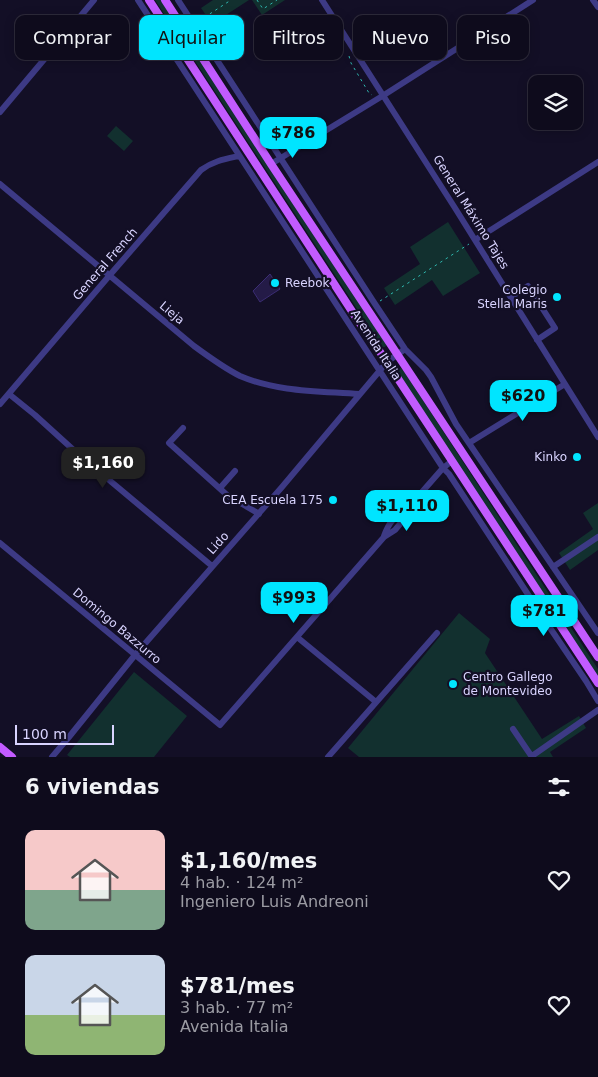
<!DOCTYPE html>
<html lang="es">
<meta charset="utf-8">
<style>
:root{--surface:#0e0b1c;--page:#171425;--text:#f1f3f6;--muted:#9b9ba3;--line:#2e2b3b;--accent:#00e5ff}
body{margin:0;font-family:"DejaVu Sans",sans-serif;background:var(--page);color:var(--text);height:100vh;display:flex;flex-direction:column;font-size:19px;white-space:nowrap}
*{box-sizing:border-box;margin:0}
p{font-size:16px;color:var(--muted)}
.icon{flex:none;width:28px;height:28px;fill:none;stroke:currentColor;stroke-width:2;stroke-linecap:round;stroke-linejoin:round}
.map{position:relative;height:757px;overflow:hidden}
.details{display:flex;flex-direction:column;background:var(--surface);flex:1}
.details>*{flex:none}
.banner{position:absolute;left:15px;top:15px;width:569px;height:45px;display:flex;gap:10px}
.tools{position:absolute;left:528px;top:75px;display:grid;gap:10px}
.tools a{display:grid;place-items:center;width:55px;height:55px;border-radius:10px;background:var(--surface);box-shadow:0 2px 12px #0003,0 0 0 1px var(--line);font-size:25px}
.scale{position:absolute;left:15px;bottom:12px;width:99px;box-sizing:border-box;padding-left:5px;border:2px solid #d9d4ff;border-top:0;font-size:14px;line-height:18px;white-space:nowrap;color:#d9d4ff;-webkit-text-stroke:4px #130f26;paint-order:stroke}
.price{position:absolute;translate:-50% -42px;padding:0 11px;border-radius:10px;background:var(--accent);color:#111;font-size:16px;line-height:32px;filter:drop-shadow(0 1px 2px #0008)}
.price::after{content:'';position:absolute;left:50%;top:30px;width:15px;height:11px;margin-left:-8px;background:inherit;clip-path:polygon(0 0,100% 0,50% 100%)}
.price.selected{background:#222;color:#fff}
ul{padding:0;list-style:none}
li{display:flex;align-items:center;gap:15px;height:125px;padding:0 25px}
li span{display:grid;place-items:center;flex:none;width:140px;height:100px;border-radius:10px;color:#555}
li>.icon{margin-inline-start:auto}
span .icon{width:60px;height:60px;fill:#fffc;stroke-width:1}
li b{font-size:21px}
h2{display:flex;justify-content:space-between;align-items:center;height:60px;padding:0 25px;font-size:21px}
.tag{padding:0 18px;border-radius:10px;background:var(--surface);box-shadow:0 2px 12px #0003,0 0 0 1px var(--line);font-size:18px;line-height:45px}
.tag.selected{background:var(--accent);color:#111}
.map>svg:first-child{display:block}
.green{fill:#12302f}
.building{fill:#241b47;stroke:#3b2d73}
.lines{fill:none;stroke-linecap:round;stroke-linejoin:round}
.path{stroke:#2fb8b0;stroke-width:1;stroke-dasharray:2.5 4;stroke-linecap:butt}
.minor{stroke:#3d3a85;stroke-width:6}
.major{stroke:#c25bff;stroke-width:8}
.poi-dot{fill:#00e5ff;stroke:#130f26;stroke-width:2}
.labels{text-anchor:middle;stroke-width:4.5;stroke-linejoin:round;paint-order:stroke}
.street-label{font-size:12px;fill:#d9d4ff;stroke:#130f26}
.poi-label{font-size:12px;fill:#d9d4ff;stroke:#130f26;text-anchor:end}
</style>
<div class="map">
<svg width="598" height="757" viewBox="0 0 598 757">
<rect width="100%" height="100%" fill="#130f26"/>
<!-- green -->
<path class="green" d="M155 0H161L387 344 385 347H382Z
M213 0H249L212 24 201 8Z
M252 0H285L262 15Z
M116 126 133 141 124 151 107 136Z
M448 222 480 273 443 296 432 280 395 305 384 288 420 264 410 247Z
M401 368 405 373 598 669V679L397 371 398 369Z
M598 503V550L570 570 559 553 593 529 583 513Z
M459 613 490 639 485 653 542 739 579 716 586 728 550 752 553 757H359L348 748Z
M134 672 187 716 154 757H70L67 755Z"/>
<!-- building -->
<path class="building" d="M270 274 280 289 260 302 253 291Z"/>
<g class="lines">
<!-- path -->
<path class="path" d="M257 0 263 9 277 0
M199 21 231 0
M349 56 351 63 369 93 372 95
M380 301 469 244"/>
<!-- minor -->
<path class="minor" d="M138 0 443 468 449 474 546 622 586 681 598 701
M178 0 375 304 405 349 426 370 431 377 456 424 598 633
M322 0 455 208 598 437
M593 0 598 7
M0 112 94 0
M271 164 384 95 533 0
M0 184 194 346C209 357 224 368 240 376 277 392 320 391 359 394
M475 240 598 162
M511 297 528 286 555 328 537 340
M9 394 35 415 78 454 212 566
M0 404 109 276 201 170C213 161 225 159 239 156
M183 428 169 443 227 495C238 502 248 507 259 514
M469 443 565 384
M220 488 235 471
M384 536C389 522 394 517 407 509
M0 543 220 725 384 537 395 530 400 524 408 508 443 468 452 461
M553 567 598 537
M297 637 376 702
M513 729 532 757
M532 756 598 710
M52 757 69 737 135 655 282 487 387 362 405 349
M328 757 437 633"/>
<!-- major -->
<path class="major" d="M149 0 357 319 387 362 598 683
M165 0 271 164 598 657
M0 747 12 757"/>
</g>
<!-- markers -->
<g class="poi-dot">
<circle cx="275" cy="283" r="5"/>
<circle cx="557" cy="297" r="5"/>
<circle cx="577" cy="457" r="5"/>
<circle cx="333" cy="500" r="5"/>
<circle cx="453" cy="684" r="5"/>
</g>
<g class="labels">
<!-- street labels -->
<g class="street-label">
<text transform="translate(471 212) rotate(58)" y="4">General Máximo Tajes</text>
<text transform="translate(105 264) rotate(-49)" y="4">General French</text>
<text transform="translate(172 313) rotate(40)" y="4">Lieja</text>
<text transform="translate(376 345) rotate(57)" y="4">Avenida Italia</text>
<text transform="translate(218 543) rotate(-48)" y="4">Lido</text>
<text transform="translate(117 626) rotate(40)" y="4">Domingo Bazzurro</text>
</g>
<!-- poi labels -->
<g class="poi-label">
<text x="285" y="287" text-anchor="start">Reebok</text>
<text x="547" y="294">Colegio<tspan x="547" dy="14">Stella Maris</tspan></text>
<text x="567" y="461">Kinko</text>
<text x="323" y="504">CEA Escuela 175</text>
<text x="463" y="681" text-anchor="start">Centro Gallego<tspan x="463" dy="14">de Montevideo</tspan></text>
</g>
</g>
</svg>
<div class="tools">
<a><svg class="icon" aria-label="layers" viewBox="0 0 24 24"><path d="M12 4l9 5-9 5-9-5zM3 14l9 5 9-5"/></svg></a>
</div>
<div class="scale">100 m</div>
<b class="price" style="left:293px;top:159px">$786</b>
<b class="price" style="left:523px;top:422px">$620</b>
<b class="price selected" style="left:103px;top:489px">$1,160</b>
<b class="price" style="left:407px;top:532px">$1,110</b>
<b class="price" style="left:294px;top:624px">$993</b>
<b class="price" style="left:544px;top:637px">$781</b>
<div class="banner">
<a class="tag">Comprar</a>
<a class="tag selected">Alquilar</a>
<a class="tag">Filtros</a>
<a class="tag">Nuevo</a>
<a class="tag">Piso</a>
</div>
</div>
<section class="details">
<h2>6 viviendas<svg class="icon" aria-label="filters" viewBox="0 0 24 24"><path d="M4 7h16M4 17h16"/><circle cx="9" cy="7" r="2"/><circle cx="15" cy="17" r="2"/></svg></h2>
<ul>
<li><span style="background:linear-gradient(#f6c9c9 60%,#7fa58c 0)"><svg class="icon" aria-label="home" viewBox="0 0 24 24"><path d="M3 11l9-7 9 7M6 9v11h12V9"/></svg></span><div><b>$1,160/mes</b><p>4 hab. · 124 m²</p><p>Ingeniero Luis Andreoni</p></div><svg class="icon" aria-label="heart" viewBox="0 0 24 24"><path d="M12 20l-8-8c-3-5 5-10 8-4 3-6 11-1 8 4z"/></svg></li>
<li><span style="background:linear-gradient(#c9d6e8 60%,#8fb573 0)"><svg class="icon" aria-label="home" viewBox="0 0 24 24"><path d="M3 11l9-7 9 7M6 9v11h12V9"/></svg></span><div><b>$781/mes</b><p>3 hab. · 77 m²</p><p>Avenida Italia</p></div><svg class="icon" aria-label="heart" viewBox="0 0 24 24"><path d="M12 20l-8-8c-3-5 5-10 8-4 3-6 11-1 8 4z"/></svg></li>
</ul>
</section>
